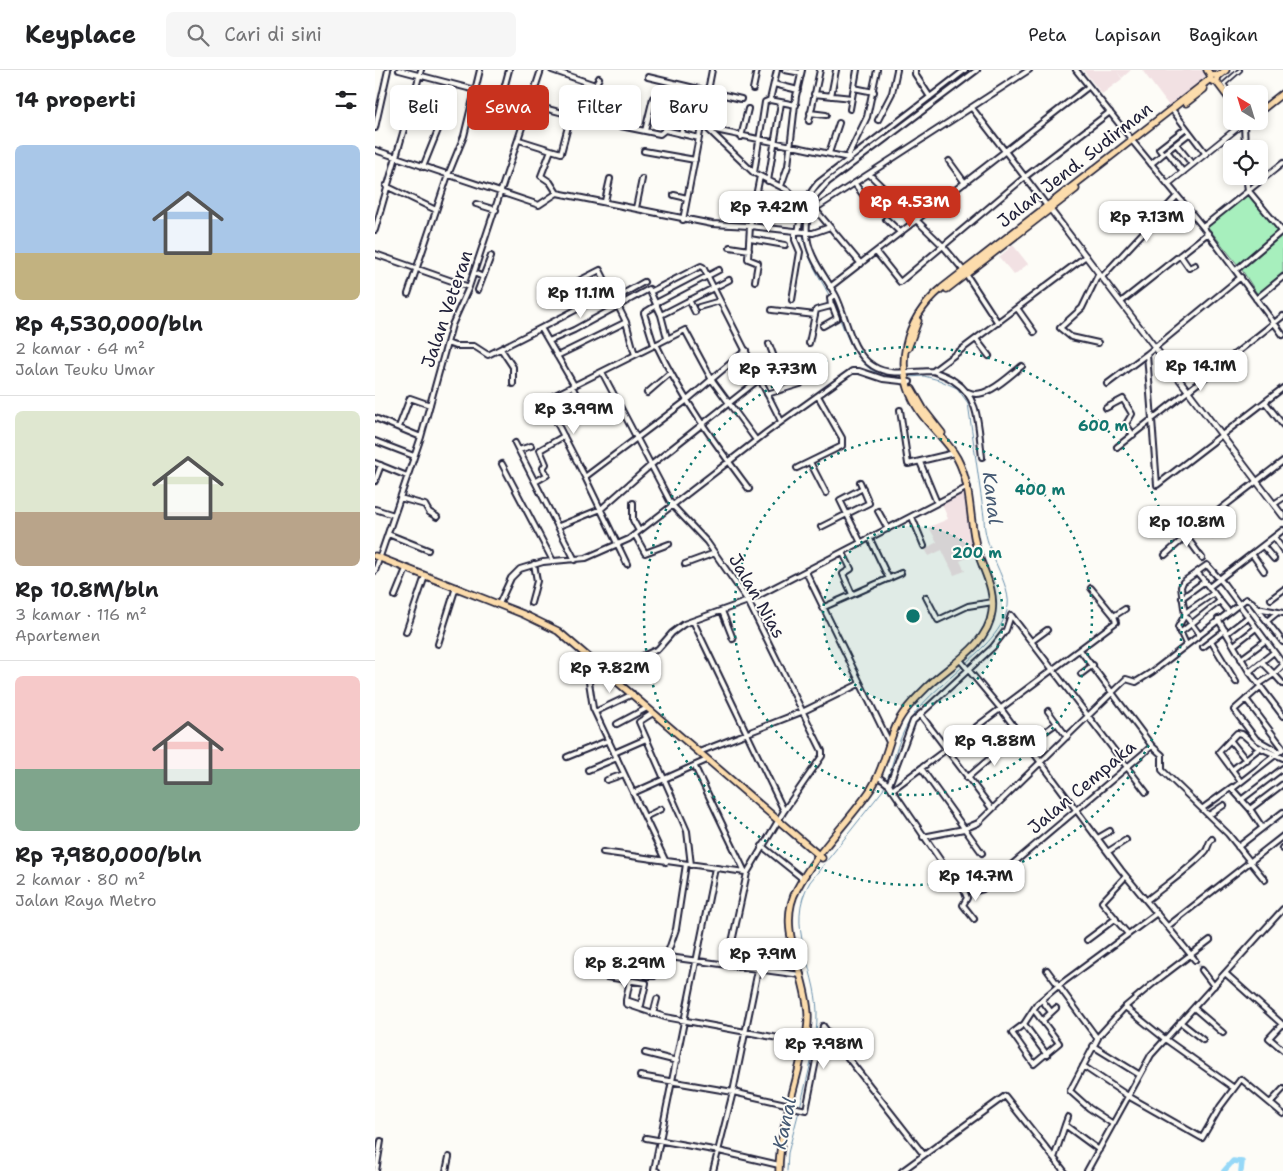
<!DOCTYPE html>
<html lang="id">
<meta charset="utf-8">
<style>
:root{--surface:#fff;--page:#f6f6f6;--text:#202124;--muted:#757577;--line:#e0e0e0;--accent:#c8321e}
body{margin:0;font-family:"Shantell Sans",sans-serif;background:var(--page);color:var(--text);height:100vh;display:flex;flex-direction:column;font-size:19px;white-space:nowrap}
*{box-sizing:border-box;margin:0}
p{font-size:16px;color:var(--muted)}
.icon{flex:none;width:28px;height:28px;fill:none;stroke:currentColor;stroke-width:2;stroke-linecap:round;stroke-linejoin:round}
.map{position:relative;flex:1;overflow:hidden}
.drawer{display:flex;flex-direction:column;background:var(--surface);width:375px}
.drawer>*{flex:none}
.hud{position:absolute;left:15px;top:15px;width:475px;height:45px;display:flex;gap:10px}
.needle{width:32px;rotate:322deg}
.controls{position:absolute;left:848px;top:15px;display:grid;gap:10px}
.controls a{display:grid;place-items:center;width:45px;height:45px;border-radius:8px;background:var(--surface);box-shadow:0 2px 8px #0003;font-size:25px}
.price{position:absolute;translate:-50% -42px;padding:0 11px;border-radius:10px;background:#fff;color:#222;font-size:16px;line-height:32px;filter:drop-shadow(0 1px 2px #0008)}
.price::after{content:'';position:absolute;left:50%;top:30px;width:15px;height:11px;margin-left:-8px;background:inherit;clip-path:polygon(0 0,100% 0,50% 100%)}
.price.on{background:var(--accent);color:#fff}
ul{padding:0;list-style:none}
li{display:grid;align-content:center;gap:10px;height:265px;padding:0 15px}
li+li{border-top:1px solid var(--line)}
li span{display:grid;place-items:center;height:155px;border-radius:8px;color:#555}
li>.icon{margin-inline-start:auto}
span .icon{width:90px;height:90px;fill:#fffc;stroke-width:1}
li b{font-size:21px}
h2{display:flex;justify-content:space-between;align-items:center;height:60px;padding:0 15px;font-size:21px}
.pill{padding:0 18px;border-radius:8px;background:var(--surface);box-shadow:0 2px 8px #0003;font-size:18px;line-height:45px}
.pill.on{background:var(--accent);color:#fff}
header{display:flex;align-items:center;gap:30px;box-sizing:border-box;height:70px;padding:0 25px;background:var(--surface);border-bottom:1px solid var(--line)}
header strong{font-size:24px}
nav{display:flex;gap:28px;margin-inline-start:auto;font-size:18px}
.search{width:350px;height:45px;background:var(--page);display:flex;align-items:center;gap:12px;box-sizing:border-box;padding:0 18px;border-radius:8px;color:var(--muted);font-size:19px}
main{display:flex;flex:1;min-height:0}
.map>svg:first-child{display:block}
.built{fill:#f2e1e3}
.green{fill:#a7efbd;stroke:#64887c}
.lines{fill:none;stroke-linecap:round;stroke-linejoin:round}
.stream{stroke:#688fac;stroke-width:1}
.river{stroke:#96d8f7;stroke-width:5.5}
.minor-tunnel{stroke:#d1d0d1;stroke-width:4;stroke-dasharray:4 2;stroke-linecap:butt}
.pedestrian-casing{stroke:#22223b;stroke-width:6}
.minor-casing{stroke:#22223b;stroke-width:8}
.tertiary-casing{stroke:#22223b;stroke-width:8}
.primary-casing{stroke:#22223b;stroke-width:9}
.trunk-casing{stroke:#22223b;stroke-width:9}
.pedestrian{stroke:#fdfcf7;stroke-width:2.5}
.minor{stroke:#fdfcf7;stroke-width:4}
.tertiary{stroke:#fdfcf7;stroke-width:4.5}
.primary{stroke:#fcdcac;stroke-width:5.5}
.trunk{stroke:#fcdcac;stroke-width:5.5}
.ring{fill:none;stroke:#0f766e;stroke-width:2.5;stroke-dasharray:2.5 5}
.labels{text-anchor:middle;stroke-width:4;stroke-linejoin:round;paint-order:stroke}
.street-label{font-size:18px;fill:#22223b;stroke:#fdfcf7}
.water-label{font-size:19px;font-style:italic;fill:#455973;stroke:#fdfcf7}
.centre{fill:#0f766e;stroke:#fdfcf7;stroke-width:2.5}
.ring-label{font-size:15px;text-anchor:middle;font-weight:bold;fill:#0f766e;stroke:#fdfcf7;stroke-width:4;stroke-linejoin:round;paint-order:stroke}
</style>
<header>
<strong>Keyplace</strong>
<div class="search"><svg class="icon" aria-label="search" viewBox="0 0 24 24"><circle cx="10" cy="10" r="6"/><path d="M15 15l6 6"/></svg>Cari di sini</div>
<nav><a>Peta</a><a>Lapisan</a><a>Bagikan</a></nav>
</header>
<main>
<section class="drawer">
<h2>14 properti<svg class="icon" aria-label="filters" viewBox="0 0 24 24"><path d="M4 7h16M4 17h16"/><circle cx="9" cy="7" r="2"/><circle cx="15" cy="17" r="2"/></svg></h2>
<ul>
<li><span style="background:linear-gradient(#a9c7e8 70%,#c2b280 0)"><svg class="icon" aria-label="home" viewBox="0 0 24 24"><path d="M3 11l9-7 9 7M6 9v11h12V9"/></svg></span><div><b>Rp 4,530,000/bln</b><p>2 kamar · 64 m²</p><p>Jalan Teuku Umar</p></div></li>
<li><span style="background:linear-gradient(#dfe7d0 65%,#b9a48a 0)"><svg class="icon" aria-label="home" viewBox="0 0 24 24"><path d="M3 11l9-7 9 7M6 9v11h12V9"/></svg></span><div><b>Rp 10.8M/bln</b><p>3 kamar · 116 m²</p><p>Apartemen</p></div></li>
<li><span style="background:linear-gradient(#f6c9c9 60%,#7fa58c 0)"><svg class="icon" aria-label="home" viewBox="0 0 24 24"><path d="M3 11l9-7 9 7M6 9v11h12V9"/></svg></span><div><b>Rp 7,980,000/bln</b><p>2 kamar · 80 m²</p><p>Jalan Raya Metro</p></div></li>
</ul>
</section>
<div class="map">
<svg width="908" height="1101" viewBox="0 0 908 1101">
<rect width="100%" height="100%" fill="#fdfcf7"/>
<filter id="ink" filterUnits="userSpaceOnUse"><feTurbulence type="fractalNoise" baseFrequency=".02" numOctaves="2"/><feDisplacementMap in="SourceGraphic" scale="10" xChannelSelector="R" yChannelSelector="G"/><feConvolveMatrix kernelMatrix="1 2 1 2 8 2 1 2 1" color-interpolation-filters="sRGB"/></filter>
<g filter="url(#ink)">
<!-- built -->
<path class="built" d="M708 0H756L747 8 742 1 747 9 727 24Z
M767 0H827L830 5 828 10 794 36Z
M638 175 653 194 639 205 624 187Z
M590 421 593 422 602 483 585 491 590 501 579 505 567 480 554 486 550 479 562 472 554 457 573 449 567 434Z"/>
<!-- green -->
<path class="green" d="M874 122 904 160 863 195 832 156Z
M908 165V202L883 225 867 200Z"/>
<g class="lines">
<!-- stream -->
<path class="stream" d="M506 67 596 0
M432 139 439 124 463 100
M430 142C420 172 442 201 455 227
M462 242C475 274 486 312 530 307
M534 307 549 306 564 310 582 318 593 333 609 447C609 464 614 476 620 491 625 503 635 523 633 536 629 560 607 578 590 594
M425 1037C432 1007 443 973 442 942 441 897 409 855 435 812L508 720C517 700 520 678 530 659 542 634 568 615 587 597
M412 1101 413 1083 424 1041"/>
<!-- river -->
<path class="river" d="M849 1101 858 1091 867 1092 866 1101"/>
<!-- minor-tunnel -->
<path class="minor-tunnel" d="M820 890 827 900"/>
<defs>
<path id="pedestrian" d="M856 24 849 14 865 0"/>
<path id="minor" d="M24 0 211 49 285 64 290 60 324 68
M177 0 220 15
M410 0 426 3
M540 0V4L555 27
M654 0 435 142C431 151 431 162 433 172 437 191 452 209 461 226 472 248 475 282 498 296 515 307 539 301 558 301L711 186
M701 0 757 70
M273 7 366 29
M399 14 423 20
M479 18 499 22
M378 19 382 0
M439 24 477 28
M127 26 134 0
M456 26 461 0
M395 30 421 35
M597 38 672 136
M475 39 482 0
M799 42 831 84
M435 43 451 45
M313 46 325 19
M211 49 217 21 224 8
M503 50 517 23 522 0
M434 51 445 0
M869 53 870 79
M0 58 13 0
M333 59 379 103 414 121 427 139 435 142
M270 61 278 28 311 45 326 57 474 88
M306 64 311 45
M366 67 373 39
M144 70 176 80
M759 73 828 157 908 265
M801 74 817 94
M0 80 164 135 182 123 337 154 375 156 438 163 455 157
M269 81 320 90
M792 81 808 102
M454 83 464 53
M788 84 815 63
M472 88 492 47 502 0
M574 91 590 113
M776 94 788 84 784 79 811 58
M48 97 67 50
M379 103 390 32 395 30 402 0
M494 104 568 176 589 201
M871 106 873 120 907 161
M393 111 406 33
M480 114 489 126
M11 116 61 140
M406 116 413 96 421 26 427 0
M182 123 175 112 166 106 176 80 186 83 196 45
M299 125 312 128
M230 131 235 109
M380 133 414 139 421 137 423 134
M101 134 121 140
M261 138 267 109
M440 139 486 194
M434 142 441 125 453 112 602 0
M511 149 526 163
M308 150 337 0
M828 157 908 93
M0 160 46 0
M423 162C427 142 429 129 443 113L590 0
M375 169 410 175
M568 176 650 107 735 42
M355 177 374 180
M501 182 525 212 568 176
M0 184 94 217
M805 185 814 198 820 195
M861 200 908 160
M99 203 108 207 116 186
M591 204 623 253
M727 207 802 126
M866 207 772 284 782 415 908 318
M380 211 383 193 373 189 375 156 385 106
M455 217 713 17
M103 220 108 207
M277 221 326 196 328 197 406 351
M182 222 225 200 251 252 260 285
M33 224 73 105 89 66 105 0
M239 229 269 212
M881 229 908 207
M314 230 320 242
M417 230 425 182 420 170V161
M746 232 833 163
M281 233 344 200
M324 237 345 231
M642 238 659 262
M397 240 440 245
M286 245 354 210
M448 256 462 248 457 235
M166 258 235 222
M601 269 614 286
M174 271 199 260 274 219 286 245 292 268
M72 273 80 276H99L113 285 166 258 199 315
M434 273 441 240 456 236 455 228 460 225
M723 273 696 267 685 258 707 238 724 203
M281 274C306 327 339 372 374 419
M279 275 269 243 282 235
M126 279 138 297V314
M182 286 251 252
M558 301C565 304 573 306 579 311 606 328 603 359 607 387
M227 302 297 435 332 472 373 531 447 681V686L409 741 372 803 352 895
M732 314 772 284
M190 320 206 349 212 347 197 316
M593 322C610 331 634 306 647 296
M272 323 295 303
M392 324 425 314
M890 332 908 355
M731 338 748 329 757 344 751 354 758 365
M525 340 533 394 579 383
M0 348 46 367
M24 357 35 328 55 335
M0 371 39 386
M140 373 200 490
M742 377 908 246
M144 380 156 376
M435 392 451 423
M545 392 562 433
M0 393 32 406
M127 394 178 491
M422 398 467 376V368L443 326
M210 407 170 330 310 260 337 310 381 370
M0 411 6 395
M160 412 172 405 168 398 171 394 165 380 189 366
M25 428 50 435 54 442 62 447
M258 433V450L264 461
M899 434 908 428
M0 439 19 445
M503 441 513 459
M796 446 827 488
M537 447 549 476
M829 452 838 465
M184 456 226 439 276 395 402 295 394 274
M446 457 494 433 485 412
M13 464 53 480
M260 465 270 483 294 474
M899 467 908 480
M495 469 514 509
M486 473 465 430 488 418
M888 476 899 489
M468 483 476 499 468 504 477 524
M877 484 889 501
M790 485 817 461 908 391
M252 494 210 407 311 331 371 280
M310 494 340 483
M0 501 46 367 77 255 94 217 166 0
M431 502 514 672
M822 502 853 541
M834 517 908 460
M20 526 31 499
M551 527 563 550 593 536 618 532
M807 528 830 511
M896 529 908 520
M156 533 162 511 159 494
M124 534 136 508 145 499 168 492 211 488 254 469 392 362 477 301H484L508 309 535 312
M447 538 526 503
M882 538 908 543
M347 541 358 569
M810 543 839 523
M810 545 824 564
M739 546 750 539
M843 549 873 600 908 646
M318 551 409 741
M892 551 903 542
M31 562 50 506
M805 563 845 531
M852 563 873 547
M657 571 672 560
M836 571 861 612
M63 574 81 517
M811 574 803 557 810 545 806 517 808 512 832 495 849 514 908 594
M859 575 881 558
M828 577 850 560
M866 589 890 571
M586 591 626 639 746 800 820 890
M219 593 214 612 218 638 291 792
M908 595 899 604 908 614
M233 602 283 579 297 563 309 554 373 531 593 417
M874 602 899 582
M706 604 718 595
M884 614 899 604 887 592
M885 617 859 640 881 669 904 682
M871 629 908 678
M673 641 692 667
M220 642 258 624
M278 643 264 652 312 761 316 795
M545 644 617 739
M242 654 272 638
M671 661 682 653
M855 670 871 690
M777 676 787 685V700L853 764 890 810
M908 679 857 719 875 739 908 714
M324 682 429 641 484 614
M239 683 271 669
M192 687 234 670
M320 697 370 802
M546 698 607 783
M213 700 242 688
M857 700 886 677
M505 708 514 715 583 816 600 821 608 819 777 676 705 580
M592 708 634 672
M232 710 249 704
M866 712 844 682 862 663 867 664 881 676 908 688
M514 715 538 651 618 577 631 560 636 545 771 722
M517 720 741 552 739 546 716 518
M258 723 332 690
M866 730 908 698
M828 738 857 717
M875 739 887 757
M834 745 849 735
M270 747 286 739
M548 767 589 759 603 753 751 609 761 612 777 602 871 529 877 532 908 572
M723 768 735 761
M387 776 428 809
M863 777 908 742
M907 778 908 779
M734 781 751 770
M228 782 370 802
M588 818 592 828 588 835 599 849
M772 830C792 814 813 800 830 782 834 778 832 774 837 769
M741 849 727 832 751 806
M793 856 908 766
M712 870 740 849 753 864
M272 884 426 905
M292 885 301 859 311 794
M672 900 722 968 750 937 781 911 835 870
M827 900 839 916
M850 903 908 955
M272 906H279L284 885
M232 907 271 913 266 935 251 930 255 910
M247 909 254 887
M251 930V934L290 947 430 973
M667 930 676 942
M750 937 790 969 859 1018
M819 938 848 963
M659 940 684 973 659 994 637 963 649 954 662 934 683 916 782 843
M278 944 282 929
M667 951 681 938
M805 952 828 970
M649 954 672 985
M907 954 894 968 908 980
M448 956 549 1085
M723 968 695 1021 714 1038 738 1054
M718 976 765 1005
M270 983 302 991
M708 996 753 1026 827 1068 845 1037 866 1009 908 1044
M265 1006 358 1022 415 1035
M895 1033 908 1019
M418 1037 431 1040 448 956
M693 1047 690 1055 724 1080
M271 1068 344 1081 404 1095
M1 1101 6 1071
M71 1101 74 1087
M282 1101 279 1100 340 798
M338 1101 358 1022 383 900
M527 1101 630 1026 679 1088
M689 1101 679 1088 690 1055
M712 1101 776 985 908 839"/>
<path id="tertiary" d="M793 114 871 51
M675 139 908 446"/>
<path id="primary" d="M832 0 836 6
M841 11 856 31
M884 42 908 23
M0 486 148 544 183 561 447 788"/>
<path id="trunk" d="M835.5 8a3.5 3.5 0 1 1 7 0a3.5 3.5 0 1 1-7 0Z
M842 7 851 0
M811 33 829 19
M572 219 701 119
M533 278 543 251
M537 319 549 340 567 363
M404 1101C404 1064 418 1025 426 989 429 974 434 960 433 945 432 904 400 858 422 819 441 782 473 753 496 719 510 697 512 672 524 650 531 637 543 626 553 616 575 595 613 575 617 542 621 515 604 496 600 471 594 443 596 414 582 388 573 371 556 358 545 342 516 299 529 250 567 218L835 9"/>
</defs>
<!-- pedestrian casing -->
<use href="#pedestrian" class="pedestrian-casing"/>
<!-- minor casing -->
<use href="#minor" class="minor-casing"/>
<!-- tertiary casing -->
<use href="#tertiary" class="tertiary-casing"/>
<!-- primary casing -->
<use href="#primary" class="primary-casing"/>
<!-- trunk casing -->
<use href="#trunk" class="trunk-casing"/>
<!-- pedestrian -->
<use href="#pedestrian" class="pedestrian"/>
<!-- minor -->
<use href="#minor" class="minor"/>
<!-- tertiary -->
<use href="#tertiary" class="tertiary"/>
<!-- primary -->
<use href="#primary" class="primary"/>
<!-- trunk -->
<use href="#trunk" class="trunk"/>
</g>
</g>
<!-- distance rings -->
<circle cx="538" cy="546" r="90" fill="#0f766e" fill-opacity=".12"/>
<g class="ring">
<circle cx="538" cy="546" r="90"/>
<circle cx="538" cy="546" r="179"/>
<circle cx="538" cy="546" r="269"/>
</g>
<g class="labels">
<!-- street labels -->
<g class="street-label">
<text transform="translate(700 95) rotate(-38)" y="6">Jalan Jend. Sudirman</text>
<text transform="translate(72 239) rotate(-71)" y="6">Jalan Veteran</text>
<text transform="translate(382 526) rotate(60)" y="6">Jalan Nias</text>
<text transform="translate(707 717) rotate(-40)" y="6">Jalan Cempaka</text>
</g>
<!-- water labels -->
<g class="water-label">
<text transform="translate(618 428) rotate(83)" y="7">Kanal</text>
<text transform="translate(409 1053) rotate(-78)" y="7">Kanal</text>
</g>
</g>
<circle cx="538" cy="546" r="8" class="centre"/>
<g class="ring-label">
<text x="728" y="361">600 m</text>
<text x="665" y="425">400 m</text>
<text x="602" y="488">200 m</text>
</g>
</svg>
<div class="controls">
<a><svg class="needle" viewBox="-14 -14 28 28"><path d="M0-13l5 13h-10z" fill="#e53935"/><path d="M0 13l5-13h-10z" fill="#757577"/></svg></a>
<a><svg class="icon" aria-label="locate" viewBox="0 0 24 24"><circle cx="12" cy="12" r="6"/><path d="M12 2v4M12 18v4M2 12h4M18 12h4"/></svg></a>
</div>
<b class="price on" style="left:535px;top:158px">Rp 4.53M</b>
<b class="price" style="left:394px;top:163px">Rp 7.42M</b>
<b class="price" style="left:772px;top:173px">Rp 7.13M</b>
<b class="price" style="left:206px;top:249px">Rp 11.1M</b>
<b class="price" style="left:826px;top:322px">Rp 14.1M</b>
<b class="price" style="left:403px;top:325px">Rp 7.73M</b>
<b class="price" style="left:199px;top:365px">Rp 3.99M</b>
<b class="price" style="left:812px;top:478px">Rp 10.8M</b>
<b class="price" style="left:235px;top:624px">Rp 7.82M</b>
<b class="price" style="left:620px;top:697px">Rp 9.88M</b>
<b class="price" style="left:601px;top:832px">Rp 14.7M</b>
<b class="price" style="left:388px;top:910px">Rp 7.9M</b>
<b class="price" style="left:250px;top:919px">Rp 8.29M</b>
<b class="price" style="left:449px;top:1000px">Rp 7.98M</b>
<div class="hud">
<a class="pill">Beli</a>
<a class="pill on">Sewa</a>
<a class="pill">Filter</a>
<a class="pill">Baru</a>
</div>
</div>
</main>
